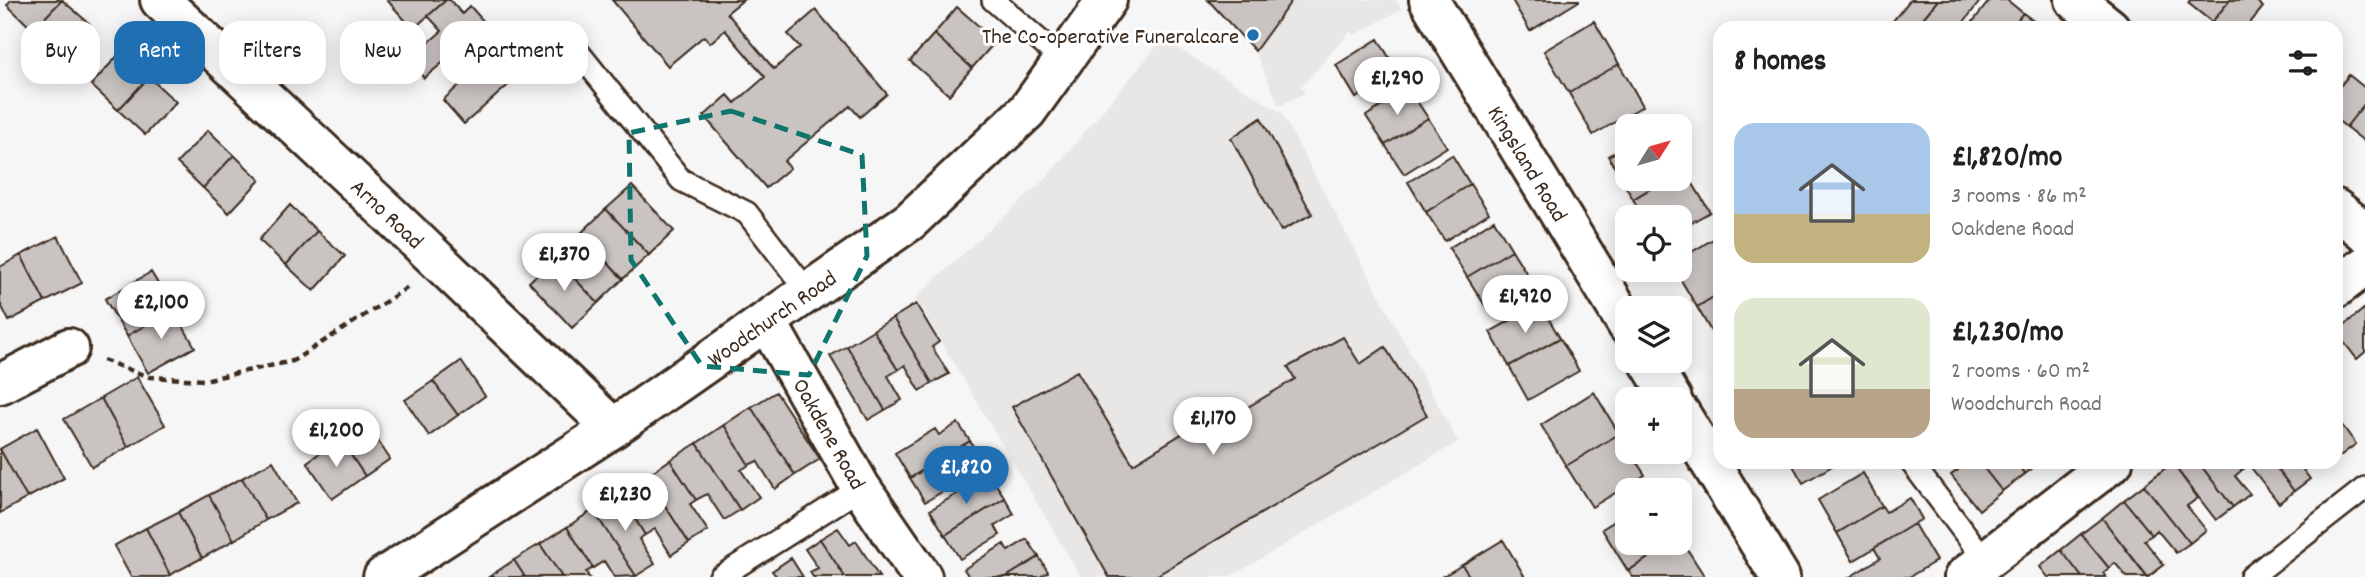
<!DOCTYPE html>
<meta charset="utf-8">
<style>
:root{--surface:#fff;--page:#f2f2f2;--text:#202124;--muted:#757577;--accent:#1f6fb2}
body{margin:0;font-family:Dekko,sans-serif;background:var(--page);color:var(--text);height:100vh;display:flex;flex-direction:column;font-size:26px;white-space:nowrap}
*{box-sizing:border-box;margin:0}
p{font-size:23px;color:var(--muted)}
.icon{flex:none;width:38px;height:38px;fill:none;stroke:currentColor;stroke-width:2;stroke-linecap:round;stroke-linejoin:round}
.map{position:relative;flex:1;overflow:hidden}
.sheet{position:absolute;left:1713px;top:21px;width:630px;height:448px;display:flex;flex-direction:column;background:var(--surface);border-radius:21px;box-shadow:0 4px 18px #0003}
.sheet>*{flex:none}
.banner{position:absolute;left:21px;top:21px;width:665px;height:63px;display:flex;gap:14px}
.needle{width:46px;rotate:53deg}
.tools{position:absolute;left:1615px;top:114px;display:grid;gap:14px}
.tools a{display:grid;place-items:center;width:77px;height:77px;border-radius:14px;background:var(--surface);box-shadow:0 4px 18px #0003;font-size:35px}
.price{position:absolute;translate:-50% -60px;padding:0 16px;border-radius:24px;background:#fff;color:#222;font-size:23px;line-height:46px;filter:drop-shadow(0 2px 4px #0008)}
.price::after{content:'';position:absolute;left:50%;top:42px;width:21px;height:16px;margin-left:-10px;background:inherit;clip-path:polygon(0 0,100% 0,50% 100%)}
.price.current{background:var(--accent);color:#fff}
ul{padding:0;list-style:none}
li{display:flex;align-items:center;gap:21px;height:175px;padding:0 21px}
li span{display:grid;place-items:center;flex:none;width:196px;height:140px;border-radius:21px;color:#555}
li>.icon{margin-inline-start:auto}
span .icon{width:84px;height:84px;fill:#fffc;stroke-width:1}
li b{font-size:30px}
h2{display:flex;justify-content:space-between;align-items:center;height:84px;padding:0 21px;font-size:30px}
.tag{padding:0 24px;border-radius:21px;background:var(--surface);box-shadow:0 4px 18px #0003;font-size:24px;line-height:63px}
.tag.current{background:var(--accent);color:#fff}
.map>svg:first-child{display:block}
.built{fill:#e9e7e6}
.building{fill:#c9c3c1;stroke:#3b2a1e;stroke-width:2}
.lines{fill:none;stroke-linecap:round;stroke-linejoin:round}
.service-casing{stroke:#3b2a1e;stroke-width:26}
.minor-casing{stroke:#3b2a1e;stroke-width:44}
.tertiary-casing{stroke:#3b2a1e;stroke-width:44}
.path{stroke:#3b2a1e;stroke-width:4.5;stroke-dasharray:7 5;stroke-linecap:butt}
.service{stroke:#fff;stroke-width:21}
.minor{stroke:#fff;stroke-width:38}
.tertiary{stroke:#fff;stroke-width:38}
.marked{fill:none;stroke:#0f766e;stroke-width:5;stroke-dasharray:14 9;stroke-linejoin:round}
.poi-dot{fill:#1f6fb2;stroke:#fff;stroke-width:2.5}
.labels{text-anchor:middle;stroke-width:6;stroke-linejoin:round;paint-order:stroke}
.poi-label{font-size:23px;fill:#3b2a1e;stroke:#fff;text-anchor:end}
.street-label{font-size:23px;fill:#3b2a1e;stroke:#fff}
</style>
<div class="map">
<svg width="2365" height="577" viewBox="0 0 2365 577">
<rect width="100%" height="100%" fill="#f7f6f6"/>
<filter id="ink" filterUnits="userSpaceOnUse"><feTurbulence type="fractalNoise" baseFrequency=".0143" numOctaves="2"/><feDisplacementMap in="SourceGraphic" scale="14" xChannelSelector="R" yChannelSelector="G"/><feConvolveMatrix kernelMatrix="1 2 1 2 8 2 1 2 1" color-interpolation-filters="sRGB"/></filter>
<g filter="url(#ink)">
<!-- built -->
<path class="built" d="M1292 0H1395L1402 9 1353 36 1350 32 1301 87 1305 93 1279 106 1255 51Z
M1163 39 1281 112 1458 442 1230 577H1081L915 298 1046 178Z"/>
<!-- building -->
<path class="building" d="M11 0H62L33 30 7 5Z
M62 0 90 24 60 56 33 30Z
M387 0H446L413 29Z
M446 0H450L462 14 470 6 521 64 508 76 513 81 464 124 443 100 465 80 446 60 424 78 408 60 442 31 428 16Z
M612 0H743L727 13 774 69 800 47 788 34 816 10 887 94 860 117 850 106 784 161 790 168 766 188 704 116 728 95 735 103 765 77 725 30 710 43 704 36 668 66Z
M1208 0H1292L1255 51Z
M1512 0H1579V1L1530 31Z
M1910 0H1938L1915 28H1901L1892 22Z
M1938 0H1981L1959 28H1954L1949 24 1946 28H1915Z
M1990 0H2007L2023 13 2011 28H1968Z
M2190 0H2230L2212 22 2188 3Z
M2230 0H2255L2263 7 2246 28H2219L2212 22Z
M957 7 996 41 972 68 934 34Z
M2023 13 2043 28H2011Z
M1594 21 1619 64 1569 93 1544 51Z
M934 34 972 68 949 95 910 61Z
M1378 39 1398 72 1356 98 1336 65Z
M121 52 149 77 118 110 91 85Z
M1619 64 1643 106 1593 135 1569 93Z
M2349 75 2365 88V103L2346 127 2336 119V91Z
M149 77 176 102 145 135 118 110Z
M1409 89 1428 118 1385 145 1366 116Z
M2365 103V142L2346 127Z
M1261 118 1312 214 1281 231 1231 138Z
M1428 118 1447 147 1404 174 1385 145Z
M208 130 234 155 203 188 177 163Z
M1628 145V178H1668L1633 199 1608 156Z
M234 155 260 180 229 213 203 188Z
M1452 155 1470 184 1426 212 1408 182Z
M1684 169 1710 212 1680 229V217H1643L1633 199 1668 178H1680V172Z
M1470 184 1489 213 1445 241 1426 212Z
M632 186 674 231 649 255 606 209Z
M290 205 317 231 286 265 259 240Z
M606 209 649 255 623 279 580 234Z
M1494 220 1512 250 1467 277 1449 248Z
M317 231 345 256 314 291 286 265Z
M580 234 623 279 598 303 555 258Z
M1720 235V293L1697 307 1675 270H1680V259Z
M58 236 82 283 45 302 21 255Z
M1512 250 1530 279 1486 307 1467 277Z
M21 255 45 302 9 321 0 303V267Z
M555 258 598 303 572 328 529 282Z
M151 272 173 309 127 336 105 299Z
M1720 293V347L1697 307Z
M916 304 939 342 932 347 949 374 932 383 893 318Z
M1540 304 1560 338 1509 366 1490 332Z
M2365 308V352L2357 359 2336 332Z
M173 309 195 347 148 373 127 336Z
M893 318 932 383 920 391 905 365 898 370 873 330Z
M873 330 898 370 888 376 902 400 885 410 847 346Z
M1343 337 1360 364 1385 347 1427 415 1154 577H1109L1012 407 1077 371 1133 464 1209 417 1214 427 1295 379 1288 367Z
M1560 338 1579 371 1528 400 1509 366Z
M847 346 885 410 868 420 830 356Z
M461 361 485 396 458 415 433 381Z
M137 377 165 425 128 447 101 398Z
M433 381 458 415 429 436 405 400Z
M776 392 820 459 795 475 751 407Z
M1594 392 1619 434 1566 466 1541 425Z
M101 398 128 447 92 467 64 419Z
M751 407 795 475 775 489 757 461 749 465 724 425Z
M2336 417 2356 444 2340 456 2336 452Z
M365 422 390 459 365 476 340 439Z
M958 423 970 441 910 478 895 453 935 429 939 435Z
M724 425 749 465 741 470 759 497 740 510 697 443Z
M37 428 64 478 27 498 0 449Z
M1619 434 1628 447V452H1630L1645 475 1592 507 1566 466Z
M340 439 365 476 332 499 307 462Z
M970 441 979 457 959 469 965 478 925 502 910 478Z
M697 443 740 510 724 520 707 494 696 500 670 460Z
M0 449 27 498 0 513Z
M670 460 696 500 690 504 708 531 689 543 646 476Z
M273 461 297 503 266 520 242 478Z
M1791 462H1839L1803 483Z
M1951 462H1979L2002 491 1979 510 1951 475 1958 470Z
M1979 462H2015L2025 474 2002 491Z
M2015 462H2040L2025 474Z
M2173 462H2198L2233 507 2216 520 2172 463Z
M2198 462H2235L2242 470 2235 476 2250 494 2233 507Z
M2235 462H2272L2294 491 2279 503 2249 465 2242 470Z
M2272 462H2297L2310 479 2294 491Z
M2172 463 2198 498 2187 506 2206 530 2190 543 2144 485Z
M1863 473 1882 506 1837 533 1818 500Z
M646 476 689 543 671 555 655 529 645 535 619 493Z
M242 478 266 520 234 540 209 495Z
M993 480 1005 498 945 535 930 510 970 486 974 492Z
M2144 485 2190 543 2176 553 2157 530 2152 535 2124 500Z
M619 493 645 535 639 539 655 564 636 576 593 510Z
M209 495 234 540 202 558 178 512Z
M1005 498 1014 514 995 526 1000 535 960 559 945 535Z
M1910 498 1922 519 1853 561 1837 533 1882 506 1886 512Z
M2124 500 2152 535 2144 540 2164 565 2148 577 2102 518Z
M593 510 636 576 614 577 604 561 593 568 567 527Z
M178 512 202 558 170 575 146 528Z
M1628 513V542H1673L1628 571 1602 529Z
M2102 518 2147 577H2127L2115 563 2109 568 2081 534Z
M1914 524 1936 561 1909 577H1850L1880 558 1874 548Z
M567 527 593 568 586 572 589 577H562L540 544Z
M146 528 170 575 166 577H131L114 546Z
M838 528 850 545 856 541 879 577H845L820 539Z
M2081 534 2109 568 2103 573 2106 577H2082L2061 550Z
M1680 538 1705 577H1633L1628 571 1673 542H1680Z
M820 539 845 577H813L810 572 818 568 805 549Z
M1027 539 1039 557 1006 577H969L964 569 1004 544 1008 551Z
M1503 540 1525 577H1470L1462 565Z
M540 544 562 577H525L514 560Z
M2061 550 2082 577H2048L2040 567Z
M1039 557 1048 572 1040 577H1006Z
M791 558 803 577H777L772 571Z
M514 560 525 577H489Z
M1462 565 1470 577H1442Z"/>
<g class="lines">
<defs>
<path id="service" d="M993 0 1063 61
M571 43 681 180 747 213 808 292
M1911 462 1985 560
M720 577 861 488
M2251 577 2365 488"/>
<g id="minor">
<path id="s1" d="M160 0 387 212 613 428"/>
<path id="s2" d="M1429 0 1628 326"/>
<path d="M2075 0 2110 28"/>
<path d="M2336 209 2365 232"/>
<path d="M2336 288 2365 266"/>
<path id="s3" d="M767 322 861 488 922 577"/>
<path d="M1648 360 1672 399"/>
<path d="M0 384 69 348"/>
<path d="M1680 413 1780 577"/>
<path d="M1964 577 2113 462"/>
</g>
<g id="tertiary">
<path id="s4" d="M383 577 613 428 910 221 1027 111 1107 0"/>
</g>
</defs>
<!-- service casing -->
<use href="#service" class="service-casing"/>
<!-- minor casing -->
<use href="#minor" class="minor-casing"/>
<!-- tertiary casing -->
<use href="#tertiary" class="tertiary-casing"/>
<!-- path -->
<path class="path" d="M103 360 149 377 204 380 293 361 410 286"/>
<!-- service -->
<use href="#service" class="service"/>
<!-- minor -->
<use href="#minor" class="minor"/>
<!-- tertiary -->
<use href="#tertiary" class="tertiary"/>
</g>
</g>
<!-- marked area -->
<path class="marked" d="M731 111 862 155 867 256 809 375 702 366 631 260 629 133Z"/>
<!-- markers -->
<circle class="poi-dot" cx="1253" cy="35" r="7"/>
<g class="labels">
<!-- poi labels -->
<g class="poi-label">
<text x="1239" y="43">The Co-operative Funeralcare</text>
</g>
<!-- street labels -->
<g class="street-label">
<text dy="8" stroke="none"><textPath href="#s2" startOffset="191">Kingsland Road</textPath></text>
<text dy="8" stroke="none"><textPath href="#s1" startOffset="312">Arno Road</textPath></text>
<text dy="8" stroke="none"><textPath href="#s4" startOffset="467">Woodchurch Road</textPath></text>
<text dy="8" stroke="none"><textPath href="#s3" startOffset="128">Oakdene Road</textPath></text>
</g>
</g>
</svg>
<div class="tools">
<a><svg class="needle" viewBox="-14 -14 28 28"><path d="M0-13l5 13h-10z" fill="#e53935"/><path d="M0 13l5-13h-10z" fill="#757577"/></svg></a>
<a><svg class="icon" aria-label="locate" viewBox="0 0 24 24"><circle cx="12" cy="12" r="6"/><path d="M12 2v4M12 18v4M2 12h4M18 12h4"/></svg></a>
<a><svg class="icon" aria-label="layers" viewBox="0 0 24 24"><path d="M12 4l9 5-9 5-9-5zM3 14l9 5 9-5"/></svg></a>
<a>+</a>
<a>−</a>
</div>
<b class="price" style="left:1397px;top:117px">£1,290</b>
<b class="price" style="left:564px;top:293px">£1,370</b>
<b class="price" style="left:1525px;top:335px">£1,920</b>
<b class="price" style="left:161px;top:341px">£2,100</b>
<b class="price" style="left:1213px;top:457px">£1,170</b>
<b class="price" style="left:336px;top:469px">£1,200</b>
<b class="price current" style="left:966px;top:506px">£1,820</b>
<b class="price" style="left:625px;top:533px">£1,230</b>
<div class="banner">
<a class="tag">Buy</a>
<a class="tag current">Rent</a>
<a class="tag">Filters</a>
<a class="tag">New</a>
<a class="tag">Apartment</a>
</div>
<section class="sheet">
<h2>8 homes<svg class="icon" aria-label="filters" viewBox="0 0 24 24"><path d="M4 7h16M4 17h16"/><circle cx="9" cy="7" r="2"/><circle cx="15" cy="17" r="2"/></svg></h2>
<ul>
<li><span style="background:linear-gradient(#a9c7e8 65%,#c2b280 0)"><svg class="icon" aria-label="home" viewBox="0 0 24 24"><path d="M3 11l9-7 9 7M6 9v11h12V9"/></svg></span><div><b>£1,820/mo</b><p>3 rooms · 86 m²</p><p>Oakdene Road</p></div></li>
<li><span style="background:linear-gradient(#dfe7d0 65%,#b9a48a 0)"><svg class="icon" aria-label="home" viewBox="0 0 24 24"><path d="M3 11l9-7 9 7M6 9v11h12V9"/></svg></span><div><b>£1,230/mo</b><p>2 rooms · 60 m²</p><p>Woodchurch Road</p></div></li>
</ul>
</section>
</div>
